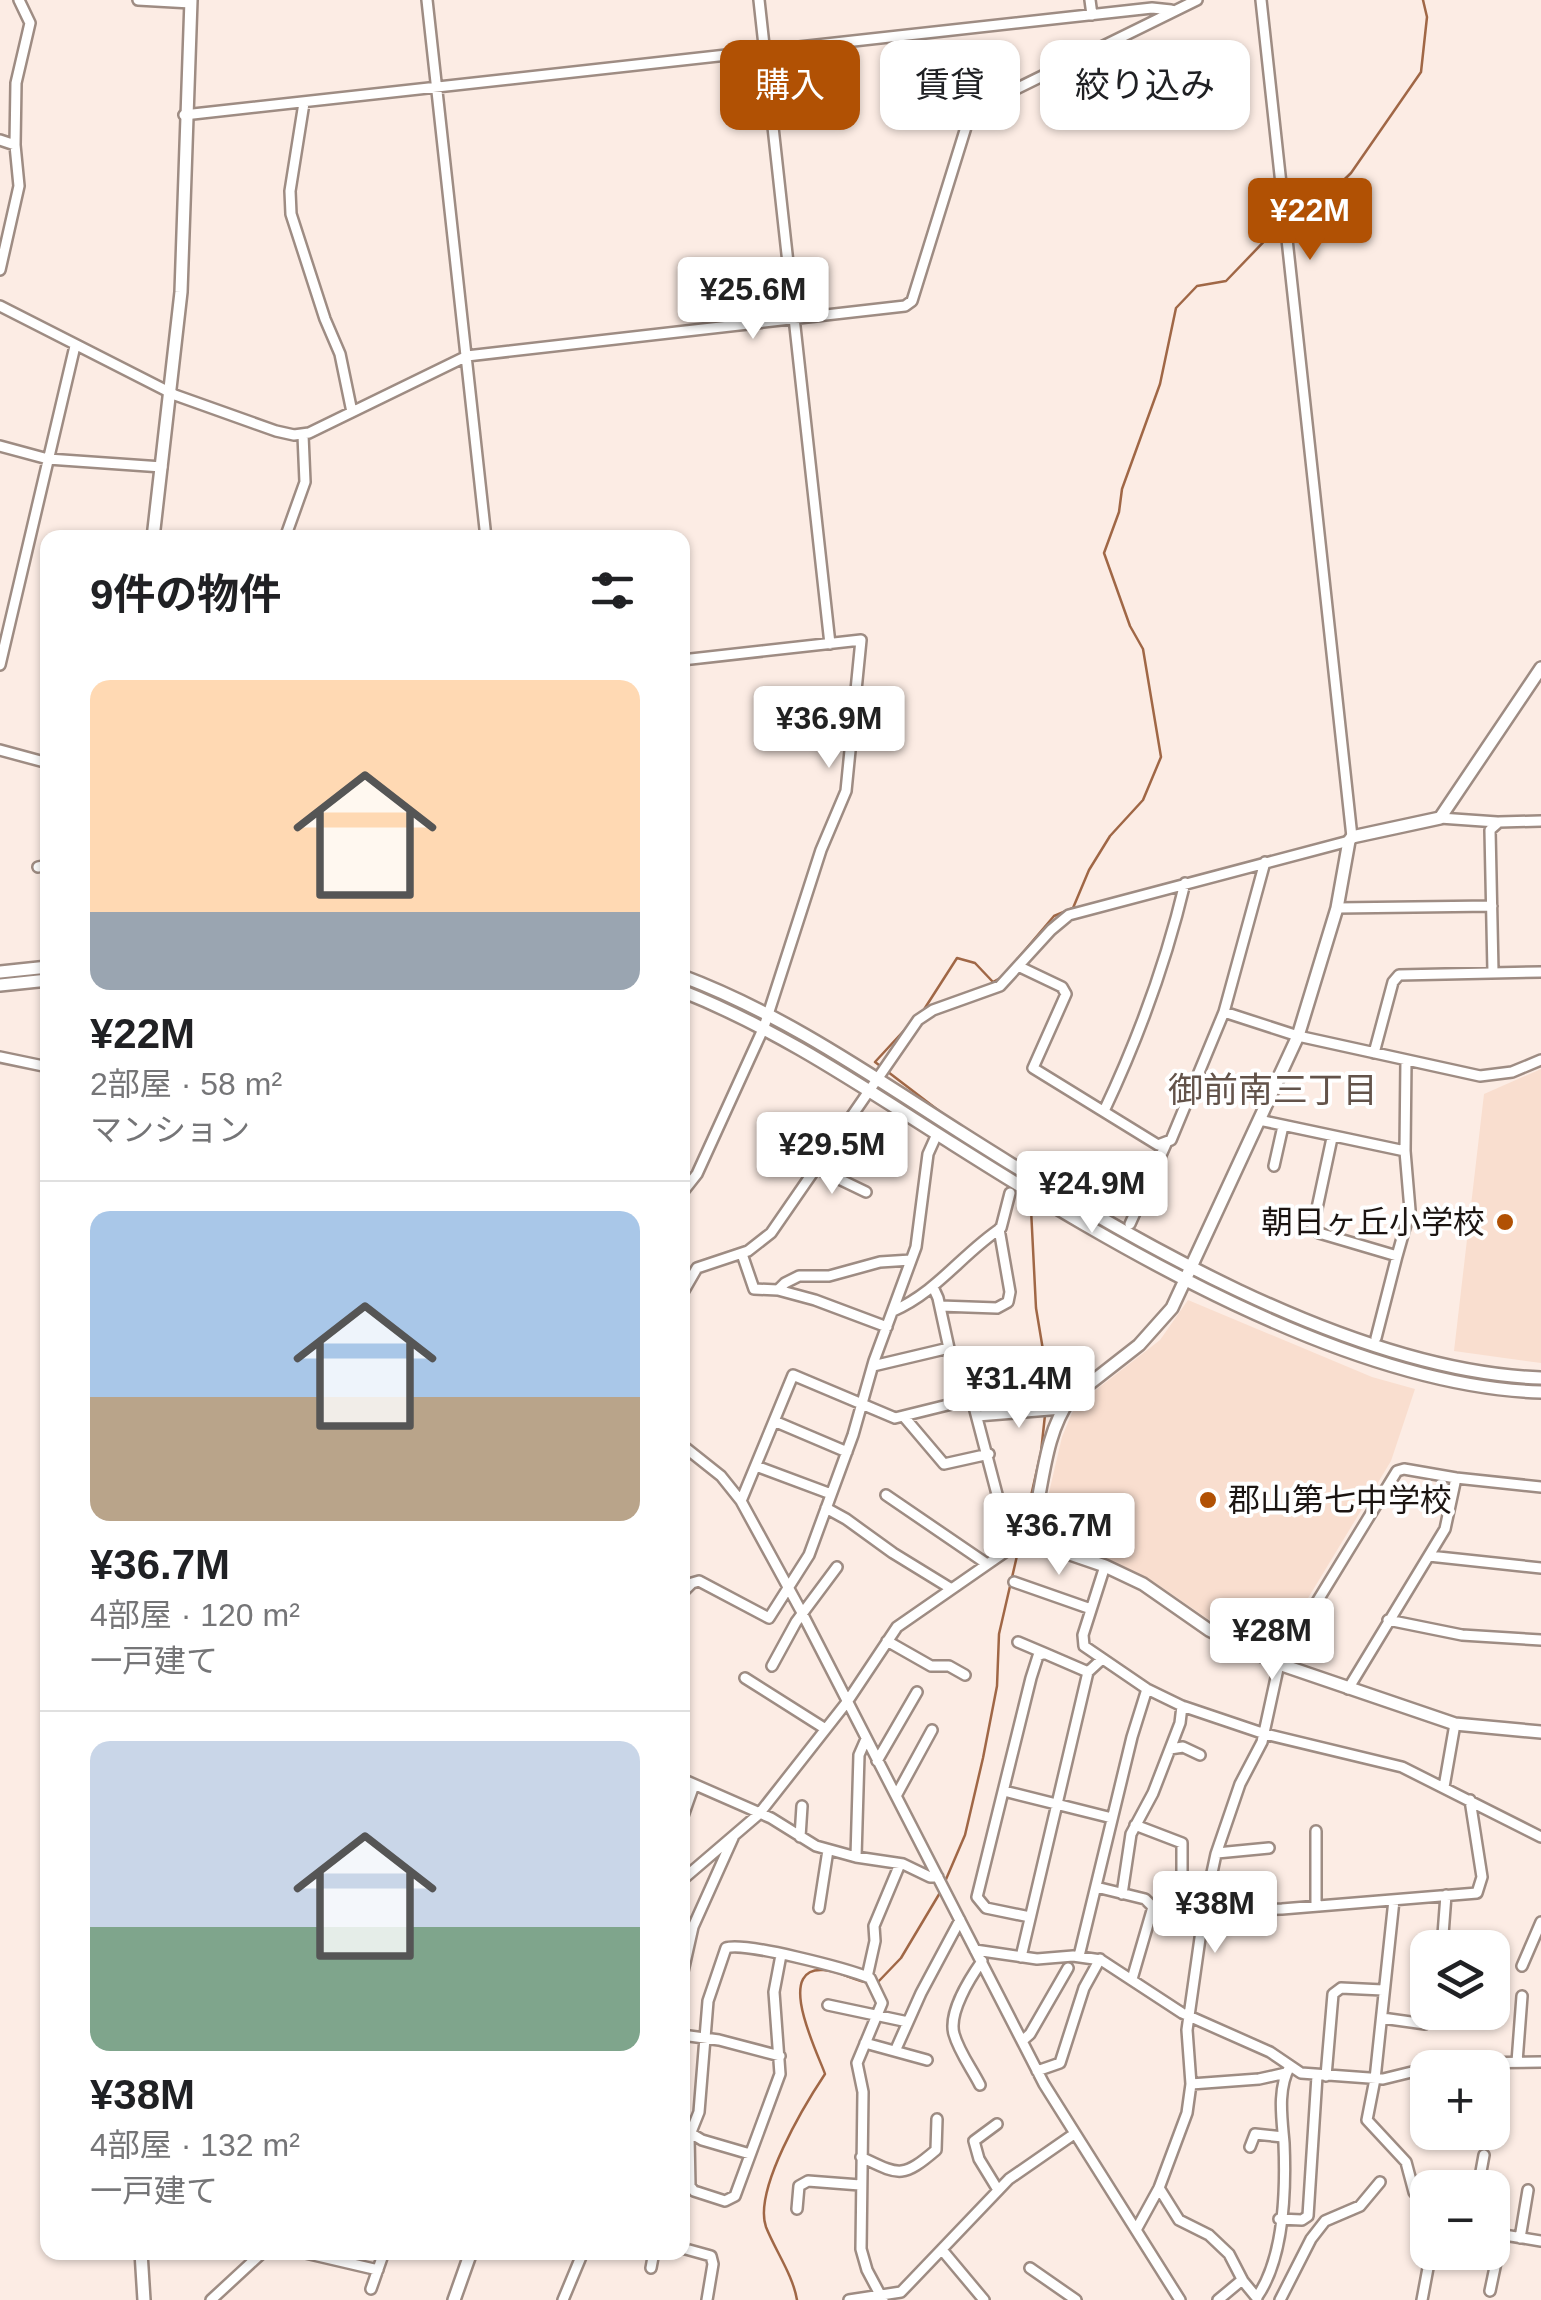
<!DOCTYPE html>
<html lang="ja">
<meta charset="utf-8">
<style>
:root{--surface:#fff;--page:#f6f6f6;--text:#202124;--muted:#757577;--line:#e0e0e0;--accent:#b15104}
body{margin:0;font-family:Arial,"Noto Sans JP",sans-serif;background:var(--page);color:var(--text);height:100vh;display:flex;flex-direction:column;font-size:38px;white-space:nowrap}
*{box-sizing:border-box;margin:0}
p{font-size:32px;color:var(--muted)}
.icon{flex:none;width:55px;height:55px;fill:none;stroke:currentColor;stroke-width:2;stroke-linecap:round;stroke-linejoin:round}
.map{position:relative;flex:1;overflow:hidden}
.details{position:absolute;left:40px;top:530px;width:650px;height:1730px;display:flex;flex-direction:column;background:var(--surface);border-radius:20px;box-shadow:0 2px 8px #0004}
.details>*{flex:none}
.guide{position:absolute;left:720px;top:40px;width:670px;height:90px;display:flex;gap:20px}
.fabs{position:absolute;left:1410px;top:1930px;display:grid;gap:20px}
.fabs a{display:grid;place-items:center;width:100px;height:100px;border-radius:20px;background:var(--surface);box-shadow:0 2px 8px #0004;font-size:50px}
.price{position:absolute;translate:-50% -85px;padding:0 22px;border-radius:10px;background:#fff;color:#222;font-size:32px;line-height:65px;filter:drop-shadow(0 2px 5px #0008)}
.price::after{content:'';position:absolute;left:50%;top:60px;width:30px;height:22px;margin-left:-15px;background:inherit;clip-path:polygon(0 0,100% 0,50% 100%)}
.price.active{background:var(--accent);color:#fff}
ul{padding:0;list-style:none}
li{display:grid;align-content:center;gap:20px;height:530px;padding:0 50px}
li+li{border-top:2px solid var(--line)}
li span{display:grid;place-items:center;height:310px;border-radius:20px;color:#555}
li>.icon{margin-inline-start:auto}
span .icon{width:180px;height:180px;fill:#fffc;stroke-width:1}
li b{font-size:42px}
h2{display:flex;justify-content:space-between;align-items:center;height:120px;padding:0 50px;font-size:42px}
.tag{padding:0 35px;border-radius:20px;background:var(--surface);box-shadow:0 2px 8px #0004;font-size:35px;line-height:90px}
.tag.active{background:var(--accent);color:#fff}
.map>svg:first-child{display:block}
.built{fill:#f9decf}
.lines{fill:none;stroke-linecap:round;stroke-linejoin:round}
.stream{stroke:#a06746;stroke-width:2.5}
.minor-casing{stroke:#9e8c83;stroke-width:14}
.tertiary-casing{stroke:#9e8c83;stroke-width:16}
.minor{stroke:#fff;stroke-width:9}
.tertiary{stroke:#fff;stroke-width:11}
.poi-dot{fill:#b15104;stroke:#fff;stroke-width:4}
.labels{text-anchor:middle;stroke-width:8;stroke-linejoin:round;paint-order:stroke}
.poi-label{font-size:32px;fill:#1c1512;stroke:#fff;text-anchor:end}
.neighbourhood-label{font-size:35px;fill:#63534a;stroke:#fff}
</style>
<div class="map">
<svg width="1541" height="2300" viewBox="0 0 1541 2300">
<rect width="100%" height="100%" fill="#fcece4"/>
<!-- built -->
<path class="built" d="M1541 1069V1363L1454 1351 1484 1094Z
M1188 1300 1372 1377 1415 1389 1391 1461 1276 1651 1271 1652 1237 1639 1154 1582 1095 1554 1041 1535 1040 1531 1062 1437 1072 1413 1079 1403 1160 1340Z"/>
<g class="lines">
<!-- stream -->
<path class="stream" d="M923 1011 957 958 975 963 993 982 1002 977 1054 916 1073 908 1089 870 1110 836 1143 800 1161 757 1143 649 1130 626 1104 553 1119 512 1122 489 1160 384 1176 308 1197 286 1226 281 1276 229 1312 211 1351 173 1421 72 1427 17 1423 0
M910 1024 875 1062 947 1117
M1031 1209 1036 1308 1046 1368 1045 1407
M1021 1540 1041 1452 1045 1415
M944 1884 965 1835 983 1758 997 1686 999 1634 1019 1547
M878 1982 901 1958 941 1891
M797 2300C793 2275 775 2250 766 2227 753 2190 805 2104 825 2074 820 2058 773 1967 823 1970 838 1970 854 1981 870 1983"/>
<defs>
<path id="minor" d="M138 0 191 3
M427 0 486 538
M759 0 830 644
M1090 0 1092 15
M1261 0 1352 837
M304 103 290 191 291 214 325 319 340 354 352 412
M184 115 1152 8 1171 10
M0 140 15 145
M0 270 19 186 15 145 16 83 30 23 19 0
M0 306 175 395 276 431 294 435 309 433 467 356 905 306 912 301 971 111 1197 0
M0 446 48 459 162 467
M285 538 305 482 303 435
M682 660 861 640 846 791 821 850 764 1027 697 1174 682 1193
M0 665 75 346
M0 750 48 763
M1440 818 1497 822
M38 867 48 865
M1337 908 1492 906
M1020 967 1062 987 1066 994 1033 1068 1158 1145 1171 1140 1224 1012 1265 862
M1493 972 1490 830 1499 822 1541 821
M1224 1012 1298 1036 1480 1076 1512 1072 1541 1060
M1374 1053 1393 982 1399 975 1541 972
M0 1057 48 1067
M1104 1111C1139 1037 1166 963 1185 883
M1259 1120 1405 1151
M1332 1138 1313 1227 1319 1233 1397 1256 1410 1210 1405 1151 1406 1060
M1274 1166 1283 1126
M814 1167 866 1192
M1130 1224 1166 1144
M742 1254 754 1289 778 1290 815 1300 887 1327
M933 1287 938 1298 952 1362 967 1380 998 1498
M778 1290 785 1283 799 1276H829L880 1262 911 1260
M682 1294 697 1268 748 1251 771 1233 918 1020 933 1010 1000 986 1051 930 1069 915 1349 841
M940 1306 997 1308 1008 1302 1010 1292 999 1229
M893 1311C937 1292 963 1253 1001 1228L1010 1193
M1376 1338 1397 1256
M873 1366 949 1348
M1002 1413 999 1368 1009 1360 1020 1359
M977 1416 1062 1409
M905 1418 944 1464 989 1454
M774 1421 847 1452
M682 1445 721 1476 741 1501 800 1609 1044 2084 1180 2300
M756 1466 831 1494
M886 1495 987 1564
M741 1501 793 1375 895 1418 972 1399
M826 1508 846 1519 893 1553 950 1588
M1429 1556 1541 1568
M1105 1566 1083 1635 1084 1646 1147 1689 1182 1706 1265 1734 1402 1767 1541 1837
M1014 1582 1091 1609
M682 1593 692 1583 699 1581 769 1618 809 1555 853 1435 874 1361 916 1247 928 1154 937 1134
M1388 1620 1462 1635 1541 1640
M887 1641 931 1666H949L965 1675
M1018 1642 1044 1653
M772 1666 796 1622 837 1567
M745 1678 824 1728
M1348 1689 1445 1529 1456 1478
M1170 1749 1183 1747 1200 1755
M877 1761 917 1692
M682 1779 771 1818 816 1846 856 1857 903 1864 930 1877H938
M1444 1787 1455 1724
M1004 1791 1112 1818
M896 1796 932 1730
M682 1819 694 1785
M1135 1825 1182 1843V1878L1210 1884
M800 1837 802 1806
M1217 1853 1269 1848
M856 1857 859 1755 866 1739
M682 1880 759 1814 847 1702 897 1627 1018 1543 1029 1540
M1096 1887 1145 1899 1153 1907 1132 1979
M1122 1894 1131 1834 1153 1793 1180 1723 1182 1706
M1394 1900 1375 2079 1367 2120 1406 2162 1414 2192 1428 2209
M1316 1906V1831
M819 1908 828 1850
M1204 1910 1282 1909 1477 1893 1482 1877 1470 1800
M1030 1917 986 1908 977 1897 1031 1678 1038 1656 1044 1653 1088 1672 1101 1660
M1442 1948 1446 1895
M975 1950 1037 1959 1073 1956 1101 1960 1182 2013 1270 2052 1301 2073 1383 2079 1428 2068
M781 1955 774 1992 780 2074 735 2196 725 2201 694 2191 690 2186 689 2137 699 2112 708 2001 726 1948C743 1941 848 1969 870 1978L882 2003 857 2063 863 2092 861 2249 867 2270 883 2300
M1079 1956 1132 1737 1147 1689
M1021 1957 1088 1672
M1522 1966 1541 1922
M682 1976 693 1927 733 1838
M867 1977 875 1941 874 1926 900 1864
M828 2005 908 2022
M1382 2018 1425 2024 1434 2018 1436 2012
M682 2035 719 2040 780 2056
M1022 2041 1030 2034 1068 1968
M865 2043 927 2060
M896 2049 921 1993 960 1920
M1517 2062 1522 1996
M1430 2068 1459 2063 1541 2062
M1037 2071 1060 2063 1084 1988 1100 1959
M1326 2076 1333 1994 1341 1988 1383 1990
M1191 2084 1259 2079 1286 2073
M980 2085C972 2069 959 2052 954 2034 948 2013 970 1978 982 1961
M997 2124 974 2141 979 2159 998 2190
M682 2128 702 2140 750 2154
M1250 2147 1255 2134 1283 2137
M861 2157C899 2175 902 2179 936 2150L937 2119
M1159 2188 1179 2220 1209 2235 1229 2254 1243 2281 1257 2298
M1478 2188 1484 2155
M797 2209 799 2186 808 2181 860 2185
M1279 2219 1302 2220 1308 2216 1317 2076
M1136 2230 1159 2188 1187 2113 1191 2084 1187 2030 1204 1910 1216 1854 1240 1784 1262 1742 1279 1664 1397 1471 1404 1469 1456 1478 1541 1487
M1492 2233 1541 2241
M1520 2238 1528 2190
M682 2248 711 2256 713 2264 707 2300
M943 2251 984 2300
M301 2252 378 2270
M651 2268 654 2252
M1030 2268 1076 2300
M371 2289 384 2252
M1490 2291 1502 2234
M1257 2297C1284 2258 1286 2190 1284 2143 1282 2119 1277 2089 1290 2066
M211 2300 263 2252
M563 2300 583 2252
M849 2300 901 2292 1009 2179 1074 2134
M1218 2300 1242 2280
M1280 2300 1311 2239 1325 2221 1360 2206 1380 2182
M1422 2300 1431 2252"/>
<path id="tertiary" d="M153 538 181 292 191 0
M1541 668 1440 818 1352 837 1349 841 1337 908 1298 1036 1172 1308 1139 1345 1070 1399C1042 1437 1043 1495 1029 1540L1105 1566 1143 1584 1209 1630 1279 1664 1455 1724 1541 1732
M0 972 48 967
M682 976C783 1014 869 1074 960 1132 1119 1233 1350 1372 1541 1378
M0 985 48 980
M682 991C780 1030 864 1088 953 1144 1114 1246 1347 1386 1541 1392
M141 2252 144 2300
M454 2300 471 2252"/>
</defs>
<!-- minor casing -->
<use href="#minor" class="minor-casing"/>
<!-- tertiary casing -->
<use href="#tertiary" class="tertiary-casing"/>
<!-- minor -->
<use href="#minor" class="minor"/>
<!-- tertiary -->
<use href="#tertiary" class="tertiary"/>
</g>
<!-- markers -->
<g class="poi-dot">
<circle cx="1505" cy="1222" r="10"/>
<circle cx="1208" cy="1500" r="10"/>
</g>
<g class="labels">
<!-- poi labels -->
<g class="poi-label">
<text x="1485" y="1233">朝日ヶ丘小学校</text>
<text x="1228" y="1511" text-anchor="start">郡山第七中学校</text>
</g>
<!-- neighbourhood labels -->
<g class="neighbourhood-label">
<text x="1273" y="1102">御前南三丁目</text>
</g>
</g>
</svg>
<div class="fabs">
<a><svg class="icon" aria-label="layers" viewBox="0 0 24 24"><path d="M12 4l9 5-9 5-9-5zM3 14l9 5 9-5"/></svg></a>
<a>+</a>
<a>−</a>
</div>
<b class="price active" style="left:1310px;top:263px">¥22M</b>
<b class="price" style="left:753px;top:342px">¥25.6M</b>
<b class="price" style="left:829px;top:771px">¥36.9M</b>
<b class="price" style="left:832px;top:1197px">¥29.5M</b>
<b class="price" style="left:1092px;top:1236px">¥24.9M</b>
<b class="price" style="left:1019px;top:1431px">¥31.4M</b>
<b class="price" style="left:1059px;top:1578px">¥36.7M</b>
<b class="price" style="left:1272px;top:1683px">¥28M</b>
<b class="price" style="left:1215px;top:1956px">¥38M</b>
<div class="guide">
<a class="tag active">購入</a>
<a class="tag">賃貸</a>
<a class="tag">絞り込み</a>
</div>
<section class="details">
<h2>9件の物件<svg class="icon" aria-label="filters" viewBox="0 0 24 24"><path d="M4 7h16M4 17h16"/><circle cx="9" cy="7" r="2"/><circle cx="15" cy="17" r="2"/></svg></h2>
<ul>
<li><span style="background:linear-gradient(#ffd9b3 75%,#9aa5b1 0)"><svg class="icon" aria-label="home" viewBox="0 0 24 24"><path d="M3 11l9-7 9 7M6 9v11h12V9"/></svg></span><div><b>¥22M</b><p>2部屋 · 58 m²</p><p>マンション</p></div></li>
<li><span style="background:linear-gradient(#a9c7e8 60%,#b9a48a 0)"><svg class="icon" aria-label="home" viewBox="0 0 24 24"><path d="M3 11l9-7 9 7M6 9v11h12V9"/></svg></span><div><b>¥36.7M</b><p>4部屋 · 120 m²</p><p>一戸建て</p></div></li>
<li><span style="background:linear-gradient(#c9d6e8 60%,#7fa58c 0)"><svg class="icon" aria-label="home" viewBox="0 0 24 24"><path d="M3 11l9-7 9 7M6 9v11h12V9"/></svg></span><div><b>¥38M</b><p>4部屋 · 132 m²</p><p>一戸建て</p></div></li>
</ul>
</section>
</div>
